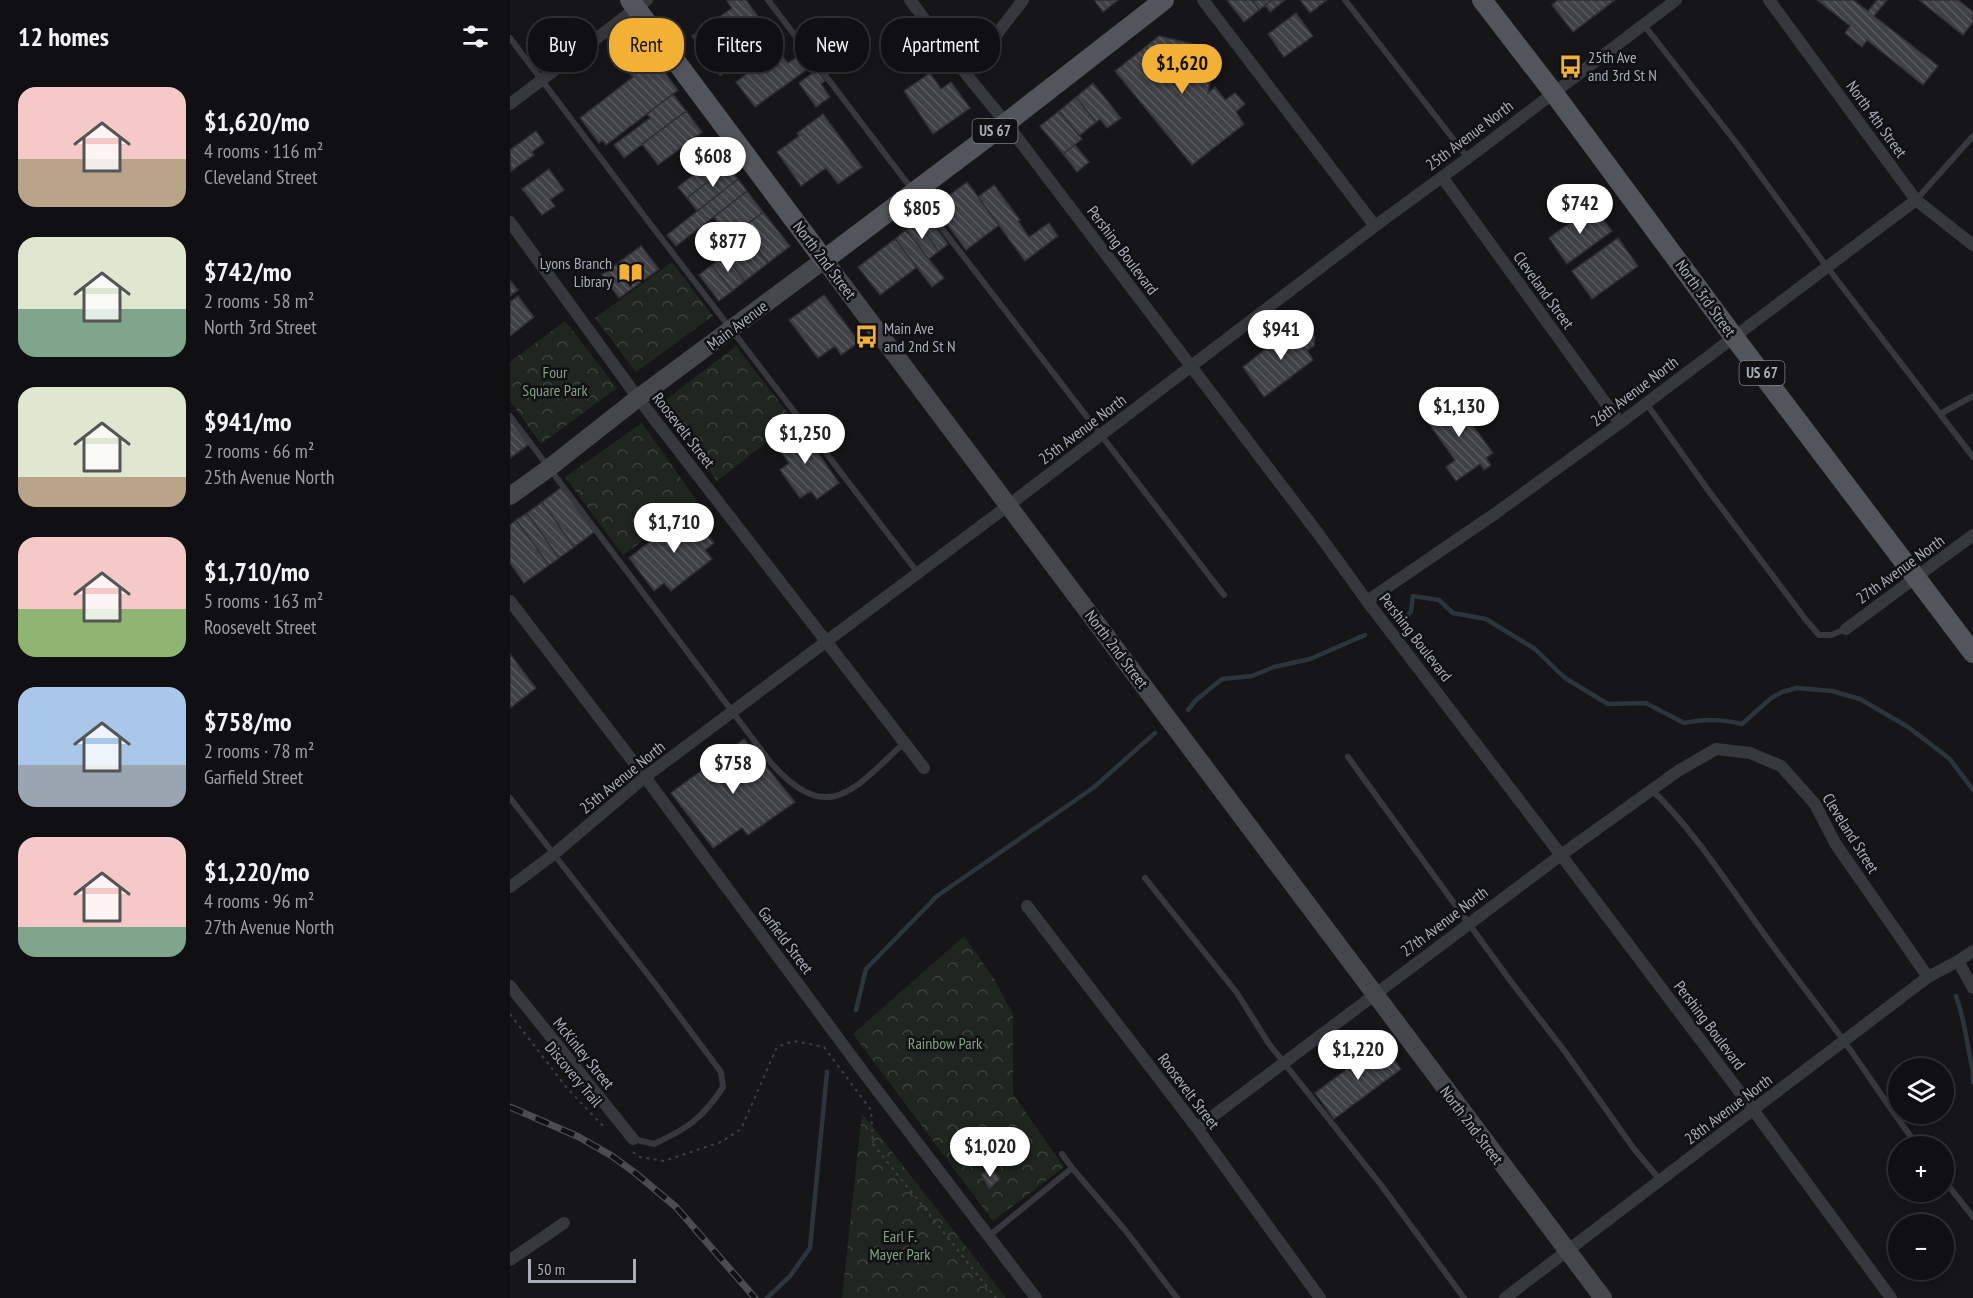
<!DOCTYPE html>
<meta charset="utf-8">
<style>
:root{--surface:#101012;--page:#19191b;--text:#f1f3f6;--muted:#9c9d9f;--line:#303032;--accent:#f2b134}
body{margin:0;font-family:"PT Sans Narrow",sans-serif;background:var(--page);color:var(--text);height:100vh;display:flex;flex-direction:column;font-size:22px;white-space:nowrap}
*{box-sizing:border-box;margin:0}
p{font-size:20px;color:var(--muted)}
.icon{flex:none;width:33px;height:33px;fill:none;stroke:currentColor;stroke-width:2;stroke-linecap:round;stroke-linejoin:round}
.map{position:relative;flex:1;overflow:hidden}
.sheet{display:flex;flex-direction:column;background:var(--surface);width:510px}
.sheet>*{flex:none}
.banner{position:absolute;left:18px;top:18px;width:570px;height:54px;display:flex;gap:12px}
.controls{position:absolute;left:1378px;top:1058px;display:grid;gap:12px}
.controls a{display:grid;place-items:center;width:66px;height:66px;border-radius:50%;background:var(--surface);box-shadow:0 3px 9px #0003,0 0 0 2px var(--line);font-size:30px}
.scale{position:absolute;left:18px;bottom:15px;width:108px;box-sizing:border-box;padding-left:6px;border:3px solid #a8adb8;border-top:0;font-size:16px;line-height:21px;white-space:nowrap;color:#a8adb8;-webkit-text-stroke:4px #111113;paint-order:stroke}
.price{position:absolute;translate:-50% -51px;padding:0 14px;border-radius:21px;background:#fff;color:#222;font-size:20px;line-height:39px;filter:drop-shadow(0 2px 3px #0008)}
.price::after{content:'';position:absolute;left:50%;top:36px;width:18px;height:14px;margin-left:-9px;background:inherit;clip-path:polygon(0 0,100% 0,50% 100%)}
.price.on{background:var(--accent);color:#111}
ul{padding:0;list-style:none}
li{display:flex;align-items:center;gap:18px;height:150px;padding:0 18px}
li span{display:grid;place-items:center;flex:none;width:168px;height:120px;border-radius:18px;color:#555}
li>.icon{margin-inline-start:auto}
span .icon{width:72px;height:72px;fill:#fffc;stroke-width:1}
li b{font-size:26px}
h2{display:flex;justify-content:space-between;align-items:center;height:72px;padding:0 18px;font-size:26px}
.chip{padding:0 21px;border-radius:24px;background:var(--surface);box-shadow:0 3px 9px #0003,0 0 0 2px var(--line);font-size:21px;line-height:54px}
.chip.on{background:var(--accent);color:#111}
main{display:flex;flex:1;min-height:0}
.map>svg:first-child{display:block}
.park{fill:url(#park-crowns)}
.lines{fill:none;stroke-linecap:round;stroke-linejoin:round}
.stream{stroke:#2c353c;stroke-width:4.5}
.building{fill:url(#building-back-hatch);stroke:#303034;stroke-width:1.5}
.path{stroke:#3d3f44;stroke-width:2;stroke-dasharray:3 4.5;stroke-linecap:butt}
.lane{stroke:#37383d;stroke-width:6}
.street{stroke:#37383d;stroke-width:12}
.secondary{stroke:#45474d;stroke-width:18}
.primary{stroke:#53555c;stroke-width:20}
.rail-casing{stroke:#4a4c52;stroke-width:7}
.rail{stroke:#111113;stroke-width:4.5;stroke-dasharray:14;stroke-linecap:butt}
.labels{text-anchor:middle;stroke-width:5;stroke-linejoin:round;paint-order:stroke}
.shield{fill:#111113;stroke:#7b7e86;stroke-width:1.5}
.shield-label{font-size:15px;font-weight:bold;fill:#a8adb8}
.poi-label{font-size:16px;fill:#a8adb8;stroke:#111113;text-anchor:start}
.street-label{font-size:16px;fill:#a8adb8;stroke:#111113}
.park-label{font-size:16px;fill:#7fa381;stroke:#111113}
</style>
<main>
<section class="sheet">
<h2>12 homes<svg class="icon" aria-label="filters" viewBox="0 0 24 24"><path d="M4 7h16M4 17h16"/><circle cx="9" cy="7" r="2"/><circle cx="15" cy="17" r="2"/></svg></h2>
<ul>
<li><span style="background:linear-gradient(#f6c9c9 60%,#b9a48a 0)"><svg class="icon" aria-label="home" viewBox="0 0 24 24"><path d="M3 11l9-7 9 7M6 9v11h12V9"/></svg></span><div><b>$1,620/mo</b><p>4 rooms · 116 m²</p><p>Cleveland Street</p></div></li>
<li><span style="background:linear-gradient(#dfe7d0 60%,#7fa58c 0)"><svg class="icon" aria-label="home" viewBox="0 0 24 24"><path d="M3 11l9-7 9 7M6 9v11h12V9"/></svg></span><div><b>$742/mo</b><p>2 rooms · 58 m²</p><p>North 3rd Street</p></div></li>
<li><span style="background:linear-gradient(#dfe7d0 75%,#b9a48a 0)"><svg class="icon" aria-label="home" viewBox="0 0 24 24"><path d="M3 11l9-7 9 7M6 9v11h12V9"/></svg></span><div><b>$941/mo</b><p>2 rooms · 66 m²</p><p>25th Avenue North</p></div></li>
<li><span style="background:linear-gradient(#f6c9c9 60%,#8fb573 0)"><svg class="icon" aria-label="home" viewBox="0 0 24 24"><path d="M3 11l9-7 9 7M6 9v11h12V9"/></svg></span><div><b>$1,710/mo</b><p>5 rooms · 163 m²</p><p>Roosevelt Street</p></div></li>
<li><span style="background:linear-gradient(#a9c7e8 65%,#9aa5b1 0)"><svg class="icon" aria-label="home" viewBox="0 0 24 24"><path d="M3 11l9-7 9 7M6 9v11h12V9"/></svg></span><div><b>$758/mo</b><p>2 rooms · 78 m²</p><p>Garfield Street</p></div></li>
<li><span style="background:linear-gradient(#f6c9c9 75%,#7fa58c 0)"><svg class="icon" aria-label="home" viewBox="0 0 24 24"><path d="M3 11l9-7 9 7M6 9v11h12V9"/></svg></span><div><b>$1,220/mo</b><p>4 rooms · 96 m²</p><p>27th Avenue North</p></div></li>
</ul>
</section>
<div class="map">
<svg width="1463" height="1298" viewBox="0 0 1463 1298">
<defs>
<pattern id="park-crowns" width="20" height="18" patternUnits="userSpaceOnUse" patternTransform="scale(1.5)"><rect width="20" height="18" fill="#1e261f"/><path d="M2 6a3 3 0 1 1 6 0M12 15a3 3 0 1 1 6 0" fill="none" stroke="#3c433d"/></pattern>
<pattern id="building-back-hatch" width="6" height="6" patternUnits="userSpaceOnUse" patternTransform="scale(1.5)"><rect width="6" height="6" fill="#404145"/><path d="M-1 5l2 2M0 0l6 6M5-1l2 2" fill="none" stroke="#595a5e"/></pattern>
</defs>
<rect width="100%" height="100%" fill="#161618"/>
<!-- park -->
<path class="park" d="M162 262 203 316 126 372 85 318Z
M55 321 107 388 31 444 0 401V362Z
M226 346 284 421 207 481 150 404Z
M132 423 187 501 113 555 55 477Z
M454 936 483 977 503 1014V1094L554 1167 483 1221 343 1034Z
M352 1113 496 1298H332Z"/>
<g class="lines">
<!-- stream -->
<path class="stream" d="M893 622 901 611 903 596 929 600 943 613 976 619 1025 649 1055 678 1098 704 1136 703 1174 723C1195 719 1211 719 1232 724L1260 699 1272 692 1287 688 1322 691 1350 699 1398 727 1440 759 1463 790
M678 710 686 700 712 679 742 676 764 667 800 659 855 635
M1446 996C1455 1020 1457 1046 1463 1071
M346 1010 356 969 427 896 583 788 645 733
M1463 1072V1082
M257 1298 280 1276 300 1248 317 1072"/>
</g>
<!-- building -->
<path class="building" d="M219 0H236L255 26 232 42 241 54 210 76 182 36 222 8 217 1Z
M584 0H608L593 12Z
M717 0H742L749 10 734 22Z
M742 0H762L749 10Z
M762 0H775L760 12 755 5Z
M790 0H817L800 13Z
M1048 0H1105L1063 32 1042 5Z
M1307 0H1343L1358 11 1367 0H1377L1364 16 1428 66 1413 85 1357 40 1352 47 1335 33 1340 26Z
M1409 0H1448L1463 12V22L1453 35Z
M786 13 803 36 774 57 758 34Z
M649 36 692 46 704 61 698 93 705 87 715 100 725 93 735 104 726 112 734 124 682 165 605 71Z
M268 51 278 63 287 57 296 70 245 107 226 82Z
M143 57 168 90 96 145 92 140 89 143 70 118 123 77 120 74Z
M307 70 315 81 311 84 320 97 306 107 289 83Z
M420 73 431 89 441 82 460 108 423 134 394 91Z
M583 83 611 118 597 128 590 119 586 122 566 97Z
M163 94 176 111 114 158 104 145 140 118 137 114Z
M566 97 586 122 569 136 549 111Z
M176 111 192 132 148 165 132 144Z
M549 111 572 139 553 154 530 126Z
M313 114 352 167 328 184 316 168 291 186 267 152 289 136 287 133Z
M26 131 34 143 22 152 24 155 1 171 0 150Z
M565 145 579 162 567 172 553 154Z
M209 155 218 166 177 198 168 187Z
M218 166 228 179 187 211 177 198Z
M39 169 54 190 40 200 45 206 32 215 12 189Z
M228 179 237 191 166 246 157 235Z
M457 182 489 225 456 250 424 207Z
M484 185 510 220 508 221 519 237 539 223 548 236 515 261 468 197Z
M237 191 253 212 220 238 204 217Z
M1083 206 1102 231 1057 264 1039 238Z
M253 212 280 246 258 263 231 229Z
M416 214 438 244 429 251 406 222Z
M406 222 429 251 419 259 396 230Z
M231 229 258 263 235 281 211 251 223 242 220 238Z
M396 230 434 278 422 287 385 239Z
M1108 238 1128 266 1082 299 1062 271Z
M385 239 407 267 370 295 348 267Z
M131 246 149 269 109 298 92 275Z
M214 255 235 281 222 291 202 265Z
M202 265 222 291 209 301 189 275Z
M0 280 8 290 0 296Z
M314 295 349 342 331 355 325 346 308 358 279 320Z
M8 296 24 317 0 336V302Z
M779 331 787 336 793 332H801L805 337 804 346 797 350 803 360 754 397 733 367Z
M942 397 983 453 976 458 981 465 974 470 970 464 946 481 936 467 945 460 914 417 927 407 924 404 929 400 933 404Z
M0 418 19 444 0 458Z
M289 425 329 483 307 499 301 491 290 498 270 470 279 463 264 442Z
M52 487 84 532 64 547 32 502Z
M32 502 64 547 49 558 17 513Z
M179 511 204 543 195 550 202 559 161 591 154 583 144 591 119 558Z
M17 513 49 558 39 565 6 520Z
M6 520 39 565 14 583 0 563V525Z
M0 654 26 688 0 708Z
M234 739 285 802 238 835 232 828 203 848 161 793Z
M872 1043 891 1069 824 1119 805 1093Z
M482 1168 490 1179 479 1189 471 1174Z"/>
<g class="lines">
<!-- path -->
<path class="path" d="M0 1014 56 1087 96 1129
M123 1152 130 1157 154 1161 211 1142 231 1129 267 1047 284 1041 314 1047 361 1110 363 1144 486 1298"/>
<!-- lane -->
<path class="lane" d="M258 0 404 192 714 595
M835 0 958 158
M1134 25 1228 145 1317 267 1463 457
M0 38 135 217 408 573
M1406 200 1463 136
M1136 403 1198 490 1296 620 1309 635H1321L1336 629
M1430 414 1463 396
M0 416 261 763C319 828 345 788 394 743
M838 757 999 979 1056 1053 1124 1149 1151 1181
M1142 790C1184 831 1215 880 1249 927 1277 966 1306 1003 1334 1041 1359 1076 1382 1112 1408 1146
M0 798 146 985 211 1072 213 1087C192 1119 178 1128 144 1144L123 1139
M635 878 727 993 759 1044 871 1185 954 1298
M552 1154 562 1168 615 1230 667 1298
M1434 1180 1463 1217
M479 1236 562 1168"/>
<!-- street -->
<path class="street" d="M400 0 456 74 496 123 810 536 857 601 1051 855 1244 1111 1381 1298
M693 0 865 226
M1259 0 1406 200 1463 245
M456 74 513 0
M0 104 137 0
M932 177 1110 423
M0 222 128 398 414 768
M0 601 135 777 354 1073 526 1298
M857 601 986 513 1110 423 1406 200
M1336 629 1463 535
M0 887 44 854 135 777 499 505 865 226 958 158 1166 0
M517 906 687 1128 810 1298
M1448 961 1463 988
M0 986 123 1139
M687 1128 1051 855 1168 771 1206 749 1240 753 1271 766 1305 804 1325 843 1418 977
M0 1260 54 1223
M995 1298 1418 977 1448 961 1463 951"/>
<!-- secondary -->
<path class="secondary" d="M0 496 39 468 128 398 314 260 1093 1298"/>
<!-- primary -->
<path class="primary" d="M120 0 314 260 496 123 654 0
M972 0 1043 92 1224 337 1463 653"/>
<defs>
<path id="rail" d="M0 1107 69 1137 102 1156 124 1172 166 1207 245 1298"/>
</defs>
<!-- rail casing -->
<use href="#rail" class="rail-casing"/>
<!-- rail -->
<use href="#rail" class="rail"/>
</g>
<!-- icons -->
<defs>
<symbol id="bus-bare" viewBox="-9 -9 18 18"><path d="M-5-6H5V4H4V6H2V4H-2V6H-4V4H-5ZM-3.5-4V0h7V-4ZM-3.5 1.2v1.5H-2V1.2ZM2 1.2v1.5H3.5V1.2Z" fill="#f2b134" stroke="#111113" stroke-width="2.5" paint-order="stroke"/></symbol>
<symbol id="library-bare" viewBox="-9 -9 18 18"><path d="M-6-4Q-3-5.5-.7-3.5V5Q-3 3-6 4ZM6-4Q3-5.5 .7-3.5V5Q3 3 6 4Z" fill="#f2b134" stroke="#111113" stroke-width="2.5" paint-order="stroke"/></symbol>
</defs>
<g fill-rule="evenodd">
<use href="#bus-bare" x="1044" y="50" width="33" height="33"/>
<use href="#library-bare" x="104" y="256" width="33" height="33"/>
<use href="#bus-bare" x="340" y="320" width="33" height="33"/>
</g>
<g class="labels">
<!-- shield labels -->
<g class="shield">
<rect x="462.5" y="119" width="45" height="24" rx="4.5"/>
<rect x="1229.5" y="361" width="45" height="24" rx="4.5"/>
</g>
<g class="shield-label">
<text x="485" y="136">US 67</text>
<text x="1252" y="378">US 67</text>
</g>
<!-- poi labels -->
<g class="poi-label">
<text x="1078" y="63">25th Ave<tspan x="1078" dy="18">and 3rd St N</tspan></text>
<text x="102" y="269" text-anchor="end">Lyons Branch<tspan x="102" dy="18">Library</tspan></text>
<text x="374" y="334">Main Ave<tspan x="374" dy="18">and 2nd St N</tspan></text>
</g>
<!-- street labels -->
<g class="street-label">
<text transform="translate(1367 119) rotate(54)" y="6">North 4th Street</text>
<text transform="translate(959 135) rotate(-37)" y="6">25th Avenue North</text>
<text transform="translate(613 250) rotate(53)" y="6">Pershing Boulevard</text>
<text transform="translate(315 260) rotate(53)" y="6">North 2nd Street</text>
<text transform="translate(1034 290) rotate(54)" y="6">Cleveland Street</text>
<text transform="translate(1196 298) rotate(54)" y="6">North 3rd Street</text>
<text transform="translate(227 325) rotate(-37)" y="6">Main Avenue</text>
<text transform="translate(1124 391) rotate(-37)" y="6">26th Avenue North</text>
<text transform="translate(572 429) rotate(-37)" y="6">25th Avenue North</text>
<text transform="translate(174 430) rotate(52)" y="6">Roosevelt Street</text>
<text transform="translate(1390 569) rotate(-36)" y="6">27th Avenue North</text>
<text transform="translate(906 637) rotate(52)" y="6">Pershing Boulevard</text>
<text transform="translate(607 649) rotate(53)" y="6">North 2nd Street</text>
<text transform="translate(112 777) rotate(-39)" y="6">25th Avenue North</text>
<text transform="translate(1341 833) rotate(58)" y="6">Cleveland Street</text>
<text transform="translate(934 921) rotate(-37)" y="6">27th Avenue North</text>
<text transform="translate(276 940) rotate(53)" y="6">Garfield Street</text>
<text transform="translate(1200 1025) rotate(53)" y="6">Pershing Boulevard</text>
<text transform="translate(74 1053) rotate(51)" y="6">McKinley Street</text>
<text transform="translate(64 1074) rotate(50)" y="6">Discovery Trail</text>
<text transform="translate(679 1091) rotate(53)" y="6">Roosevelt Street</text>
<text transform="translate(1218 1109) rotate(-37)" y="6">28th Avenue North</text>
<text transform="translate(962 1125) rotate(53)" y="6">North 2nd Street</text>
</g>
<!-- park labels -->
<g class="park-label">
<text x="45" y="378">Four<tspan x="45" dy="18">Square Park</tspan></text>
<text x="435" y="1049">Rainbow Park</text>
<text x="390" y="1242">Earl F.<tspan x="390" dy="18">Mayer Park</tspan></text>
</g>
</g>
</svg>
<div class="controls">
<a><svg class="icon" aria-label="layers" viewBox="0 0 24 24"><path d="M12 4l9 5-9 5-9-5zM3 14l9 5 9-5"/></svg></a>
<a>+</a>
<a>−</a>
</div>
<div class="scale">50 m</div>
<b class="price on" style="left:672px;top:95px">$1,620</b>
<b class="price" style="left:203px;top:188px">$608</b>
<b class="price" style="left:1070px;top:235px">$742</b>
<b class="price" style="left:412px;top:240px">$805</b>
<b class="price" style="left:218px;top:273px">$877</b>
<b class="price" style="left:771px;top:361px">$941</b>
<b class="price" style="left:949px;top:438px">$1,130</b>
<b class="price" style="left:295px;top:465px">$1,250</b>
<b class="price" style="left:164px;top:554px">$1,710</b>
<b class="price" style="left:223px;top:795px">$758</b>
<b class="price" style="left:848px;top:1081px">$1,220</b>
<b class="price" style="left:480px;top:1178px">$1,020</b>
<div class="banner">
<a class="chip">Buy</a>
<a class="chip on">Rent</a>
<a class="chip">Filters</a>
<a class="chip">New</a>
<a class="chip">Apartment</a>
</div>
</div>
</main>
